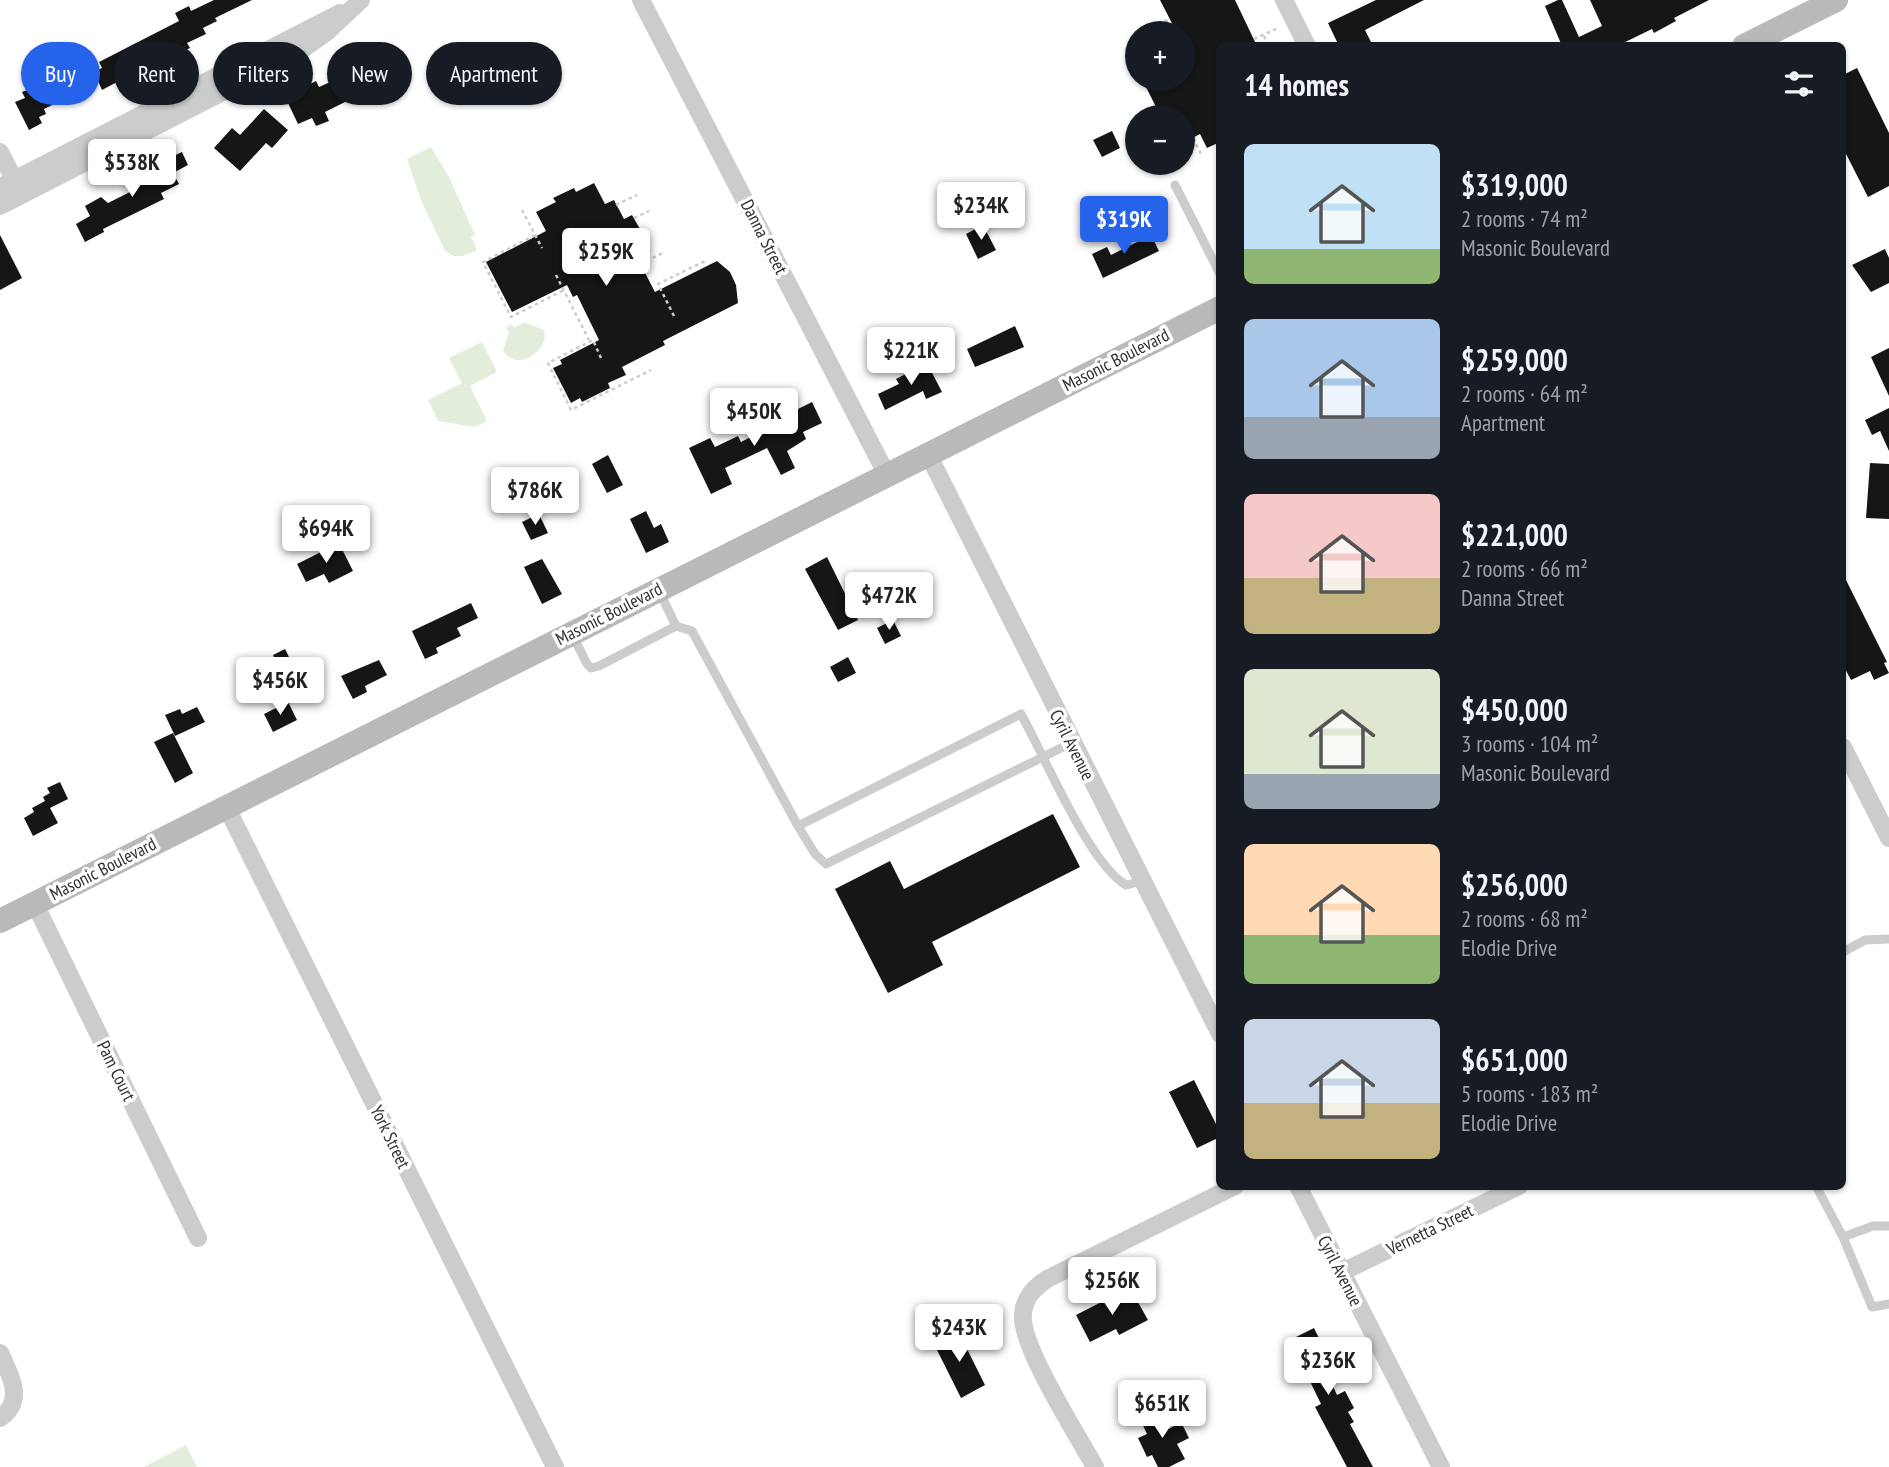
<!DOCTYPE html>
<meta charset="utf-8">
<style>
:root{--surface:#171b24;--page:#242831;--text:#f1f3f6;--muted:#9ea1a6;--accent:#2563eb}
body{margin:0;font-family:"PT Sans Narrow",sans-serif;background:var(--page);color:var(--text);height:100vh;display:flex;flex-direction:column;font-size:26px;white-space:nowrap}
*{box-sizing:border-box;margin:0}
p{font-size:23px;color:var(--muted)}
.icon{flex:none;width:38px;height:38px;fill:none;stroke:currentColor;stroke-width:2;stroke-linecap:round;stroke-linejoin:round}
.map{position:relative;flex:1;overflow:hidden}
.panel{position:absolute;left:1216px;top:42px;width:630px;height:1148px;display:flex;flex-direction:column;background:var(--surface);border-radius:10px;box-shadow:0 2px 5px #0004}
.panel>*{flex:none}
.hud{position:absolute;left:21px;top:42px;width:665px;height:63px;display:flex;gap:14px}
.buttons{position:absolute;left:1125px;top:21px;display:grid;gap:14px}
.buttons a{display:grid;place-items:center;width:70px;height:70px;border-radius:50%;background:var(--surface);box-shadow:0 2px 5px #0004;font-size:35px}
.price{position:absolute;translate:-50% -60px;padding:0 16px;border-radius:7px;background:#fff;color:#222;font-size:23px;line-height:46px;filter:drop-shadow(0 2px 4px #0008)}
.price::after{content:'';position:absolute;left:50%;top:42px;width:21px;height:16px;margin-left:-10px;background:inherit;clip-path:polygon(0 0,100% 0,50% 100%)}
.price.current{background:var(--accent);color:#fff}
ul{padding:0;list-style:none}
li{display:flex;align-items:center;gap:21px;height:175px;padding:0 28px}
li span{display:grid;place-items:center;flex:none;width:196px;height:140px;border-radius:10px;color:#555}
li>.icon{margin-inline-start:auto}
span .icon{width:84px;height:84px;fill:#fffc;stroke-width:1}
li b{font-size:30px}
h2{display:flex;justify-content:space-between;align-items:center;height:84px;padding:0 28px;font-size:30px}
.chip{padding:0 24px;border-radius:32px;background:var(--surface);box-shadow:0 2px 5px #0004;font-size:24px;line-height:63px}
.chip.current{background:var(--accent);color:#fff}
.map>svg:first-child{display:block}
.green{fill:#e2eedb}
.building{fill:#161616}
.lines{fill:none;stroke-linecap:round;stroke-linejoin:round}
.path{stroke:#ccc;stroke-width:2.5;stroke-dasharray:3.5 3.5;stroke-linecap:butt}
.lane{stroke:#ccc;stroke-width:9}
.street{stroke:#ccc;stroke-width:18}
.secondary{stroke:#b9b9b9;stroke-width:24}
.labels{text-anchor:middle;stroke-width:7;stroke-linejoin:round;paint-order:stroke}
.street-label{font-size:18px;fill:#2f2f2f;stroke:#fff}
</style>
<div class="map">
<svg width="1889" height="1467" viewBox="0 0 1889 1467">
<rect width="100%" height="100%" fill="#fff"/>
<!-- green -->
<path class="green" d="M431 147 449 177 475 235 471 237 477 250C464 256 455 261 444 249L421 200 407 159Z
M524 322 544 330C550 350 516 374 503 350L509 332 506 328 511 324 514 328Z
M482 342 497 372 470 386 487 421 475 427 438 421 428 400 462 383 449 358Z
M186 1445 197 1467H144Z"/>
<!-- building -->
<path class="building" d="M214 0H252L215 18 217 21 203 28 206 34 187 43 190 48 167 59 166 56 102 90 94 72 102 68 99 62 179 21 175 13 189 6 191 11Z
M1160 0H1235L1257 46H1220V142L1207 148 1200 134 1183 143V117H1161L1146 87 1162 79H1183V33H1177Z
M1376 0H1424L1365 30 1373 46H1339L1328 23Z
M1558 0H1562L1579 37 1602 26 1590 0H1709L1674 18 1676 21 1654 33 1652 29 1617 46H1562L1545 6Z
M385 52 389 61 397 57 406 76 361 102 353 85 368 78 362 64Z
M1857 68 1889 133V186L1868 197 1843 148V75Z
M66 75 75 94 44 109 46 114 39 117 42 123 29 130 15 102 25 98 22 92Z
M337 79 347 101 325 112 329 121 316 126 312 118 298 124 287 101 300 95 298 90 316 81 319 87Z
M264 109 288 130 272 148 266 143 240 171 214 148 232 128 240 135Z
M1112 131 1120 148 1102 157 1093 140Z
M182 152 188 165 173 173 179 184 161 193 164 199 103 229 104 232 85 242 76 224 90 216 85 206 101 197 108 203 138 188 134 179 166 164 165 160Z
M594 183 605 204 614 200 624 219 632 215 640 229 629 235 633 243 630 244 655 292 717 261 730 272 736 285 738 303 663 341 665 345 622 367 626 375 608 383 610 388 582 402 580 398 571 403 553 368 562 364 560 360 599 340 577 295 573 297 567 285 512 312 486 262 546 231 536 212 556 202 553 198 574 188 576 192Z
M983 225 996 250 978 259 966 234Z
M0 235 22 278 0 290Z
M1151 235 1159 251 1103 278 1092 254 1107 247 1111 255Z
M1885 249 1889 258V283L1871 292 1852 265Z
M1015 326 1024 347 975 367 967 349Z
M1889 348V396L1871 357Z
M927 363 942 392 926 399 923 391 885 410 878 394 899 384 896 379Z
M812 402 822 423 803 432 806 439 787 451 795 468 781 475 767 448 725 468 732 484 711 494 689 448 710 438 715 447 738 436 741 442 792 416 790 413Z
M1889 408V451L1880 431 1872 435 1865 420Z
M608 455 623 485 607 493 592 464Z
M1870 463 1889 464V519L1866 518Z
M646 511 654 528 661 524 669 542 646 553 630 519Z
M539 514 548 533 531 540 522 522Z
M339 543 353 571 329 583 324 574 306 582 297 564Z
M827 557 858 620 838 630 805 569Z
M542 559 562 594 542 604 524 567Z
M1843 574 1887 662 1884 663 1889 673 1874 680 1870 671 1851 680 1843 665Z
M471 603 478 618 457 628 461 636 436 648 438 653 425 659 412 631Z
M893 620 901 636 885 644 877 628Z
M285 649 299 677 280 686 270 665 276 662 273 655Z
M848 657 856 673 838 682 830 667Z
M379 660 387 675 365 686 367 692 353 699 341 676Z
M288 702 297 720 273 732 264 714Z
M197 707 205 722 175 736 165 715 180 709 182 714Z
M173 733 193 773 175 783 154 742Z
M60 782 68 799 50 808 58 823 33 836 24 818 34 812 32 808 45 801 43 797 50 793 47 788Z
M1053 814 1080 867 932 942 943 965 888 993 835 889 890 861 904 889Z
M1194 1080 1220 1132V1137L1197 1148 1169 1092Z
M1117 1294 1121 1302 1134 1295 1148 1320 1119 1335 1116 1329 1090 1342 1076 1315Z
M1314 1328 1331 1363 1324 1367 1337 1395 1345 1391 1354 1408 1348 1412 1354 1422 1350 1424 1373 1467H1347L1315 1407 1321 1404 1305 1371 1293 1377 1285 1362 1296 1357 1288 1341Z
M957 1329 985 1385 961 1398 933 1342Z
M1158 1408 1169 1429 1181 1422 1189 1438 1177 1444 1185 1459 1169 1467H1158L1152 1455 1147 1457 1138 1438 1147 1434 1139 1417Z"/>
<g class="lines">
<!-- path -->
<path class="path" d="M1152 28 1170 19
M1264 36 1269 46
M1254 39 1276 29
M1193 138 1201 154
M616 205 637 195
M522 210 542 248
M634 218 649 211
M535 235 483 262 511 317 564 290
M640 264 665 252
M556 275 589 340
M674 316 658 284 705 261
M601 358 593 340 548 363 571 410 651 370"/>
<!-- lane -->
<path class="lane" d="M1175 185 1220 274
M676 626 692 631 798 826
M572 634 587 664 591 668 599 666 676 626 660 593
M1071 743 1045 756 826 864 815 854 798 826 1021 714C1044 755 1089 864 1126 885L1142 881
M1843 952 1865 940 1889 939
M1816 1186 1843 1237 1873 1226H1889
M1843 1237 1872 1307 1889 1304"/>
<!-- street -->
<path class="street" d="M641 0 887 475
M1284 0 1307 46
M0 152 19 189
M0 187 340 13
M0 206 293 56 327 32 361 0
M928 454 1220 1034
M1843 747 1889 838
M226 806 555 1467
M35 904 198 1238
M1298 1186 1441 1467
M1340 1273 1519 1186
M0 1353C11 1376 25 1401 0 1418
M1095 1467C1078 1436 1019 1344 1023 1314 1024 1298 1034 1288 1047 1279L1235 1186"/>
<!-- secondary -->
<path class="secondary" d="M1744 46 1836 0
M0 921 1220 308"/>
</g>
<g class="labels">
<!-- street labels -->
<g class="street-label">
<text transform="translate(764 237) rotate(63)" y="6">Danna Street</text>
<text transform="translate(1116 360) rotate(-27)" y="6">Masonic Boulevard</text>
<text transform="translate(609 614) rotate(-27)" y="6">Masonic Boulevard</text>
<text transform="translate(1072 745) rotate(63)" y="6">Cyril Avenue</text>
<text transform="translate(103 869) rotate(-27)" y="6">Masonic Boulevard</text>
<text transform="translate(116 1071) rotate(64)" y="6">Pam Court</text>
<text transform="translate(390 1137) rotate(64)" y="6">York Street</text>
<text transform="translate(1430 1230) rotate(-26)" y="6">Vernetta Street</text>
<text transform="translate(1340 1271) rotate(63)" y="6">Cyril Avenue</text>
</g>
</g>
</svg>
<div class="buttons">
<a>+</a>
<a>−</a>
</div>
<b class="price" style="left:132px;top:199px">$538K</b>
<b class="price" style="left:981px;top:242px">$234K</b>
<b class="price current" style="left:1124px;top:256px">$319K</b>
<b class="price" style="left:606px;top:288px">$259K</b>
<b class="price" style="left:911px;top:387px">$221K</b>
<b class="price" style="left:754px;top:448px">$450K</b>
<b class="price" style="left:535px;top:527px">$786K</b>
<b class="price" style="left:326px;top:565px">$694K</b>
<b class="price" style="left:889px;top:632px">$472K</b>
<b class="price" style="left:280px;top:717px">$456K</b>
<b class="price" style="left:1112px;top:1317px">$256K</b>
<b class="price" style="left:959px;top:1364px">$243K</b>
<b class="price" style="left:1328px;top:1397px">$236K</b>
<b class="price" style="left:1162px;top:1440px">$651K</b>
<div class="hud">
<a class="chip current">Buy</a>
<a class="chip">Rent</a>
<a class="chip">Filters</a>
<a class="chip">New</a>
<a class="chip">Apartment</a>
</div>
<section class="panel">
<h2>14 homes<svg class="icon" aria-label="filters" viewBox="0 0 24 24"><path d="M4 7h16M4 17h16"/><circle cx="9" cy="7" r="2"/><circle cx="15" cy="17" r="2"/></svg></h2>
<ul>
<li><span style="background:linear-gradient(#bfe0f5 75%,#8fb573 0)"><svg class="icon" aria-label="home" viewBox="0 0 24 24"><path d="M3 11l9-7 9 7M6 9v11h12V9"/></svg></span><div><b>$319,000</b><p>2 rooms · 74 m²</p><p>Masonic Boulevard</p></div></li>
<li><span style="background:linear-gradient(#a9c7e8 70%,#9aa5b1 0)"><svg class="icon" aria-label="home" viewBox="0 0 24 24"><path d="M3 11l9-7 9 7M6 9v11h12V9"/></svg></span><div><b>$259,000</b><p>2 rooms · 64 m²</p><p>Apartment</p></div></li>
<li><span style="background:linear-gradient(#f6c9c9 60%,#c2b280 0)"><svg class="icon" aria-label="home" viewBox="0 0 24 24"><path d="M3 11l9-7 9 7M6 9v11h12V9"/></svg></span><div><b>$221,000</b><p>2 rooms · 66 m²</p><p>Danna Street</p></div></li>
<li><span style="background:linear-gradient(#dfe7d0 75%,#9aa5b1 0)"><svg class="icon" aria-label="home" viewBox="0 0 24 24"><path d="M3 11l9-7 9 7M6 9v11h12V9"/></svg></span><div><b>$450,000</b><p>3 rooms · 104 m²</p><p>Masonic Boulevard</p></div></li>
<li><span style="background:linear-gradient(#ffd9b3 65%,#8fb573 0)"><svg class="icon" aria-label="home" viewBox="0 0 24 24"><path d="M3 11l9-7 9 7M6 9v11h12V9"/></svg></span><div><b>$256,000</b><p>2 rooms · 68 m²</p><p>Elodie Drive</p></div></li>
<li><span style="background:linear-gradient(#c9d6e8 60%,#c2b280 0)"><svg class="icon" aria-label="home" viewBox="0 0 24 24"><path d="M3 11l9-7 9 7M6 9v11h12V9"/></svg></span><div><b>$651,000</b><p>5 rooms · 183 m²</p><p>Elodie Drive</p></div></li>
</ul>
</section>
</div>
